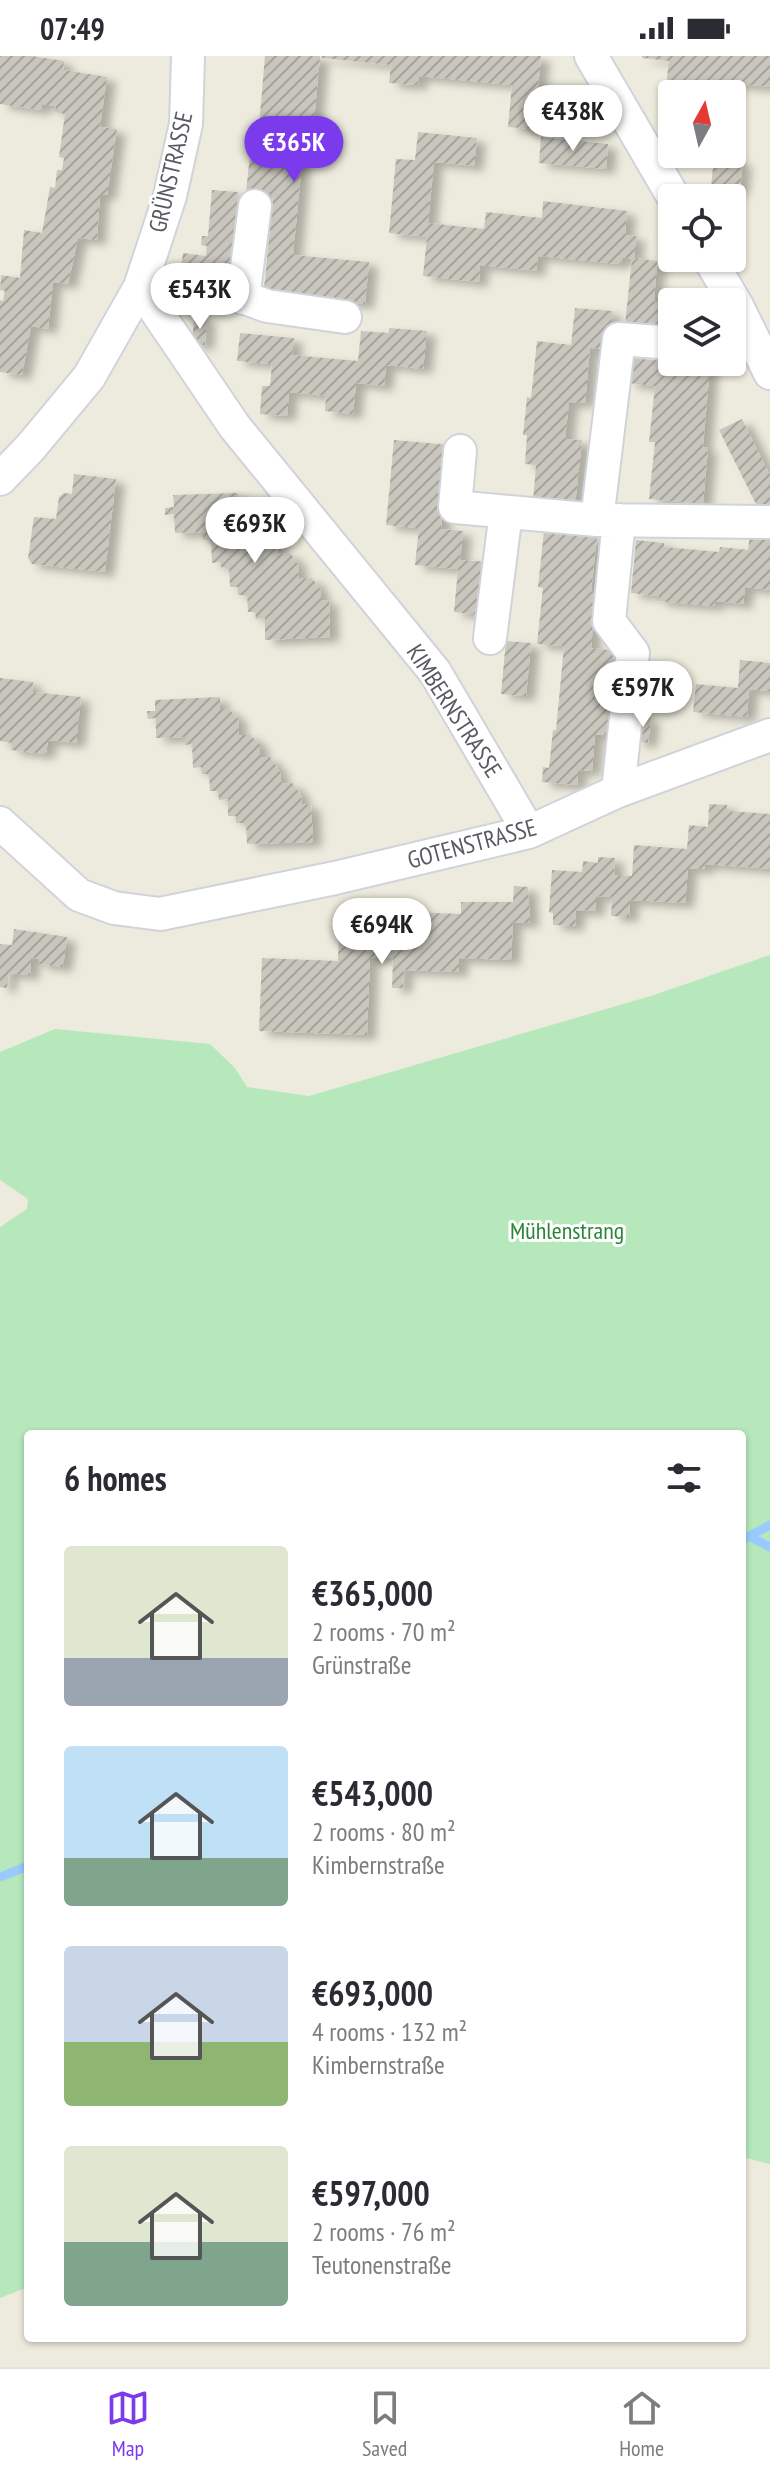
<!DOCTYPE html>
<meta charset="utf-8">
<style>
:root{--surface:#fff;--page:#f2f2f3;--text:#2b2b33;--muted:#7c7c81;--line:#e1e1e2;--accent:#7c3aed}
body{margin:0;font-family:"PT Sans Narrow",sans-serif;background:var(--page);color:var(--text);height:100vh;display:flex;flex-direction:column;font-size:30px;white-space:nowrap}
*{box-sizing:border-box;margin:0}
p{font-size:26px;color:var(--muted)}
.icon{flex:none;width:44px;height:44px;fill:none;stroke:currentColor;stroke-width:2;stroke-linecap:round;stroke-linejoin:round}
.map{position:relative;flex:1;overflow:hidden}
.sheet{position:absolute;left:24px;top:1374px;width:722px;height:912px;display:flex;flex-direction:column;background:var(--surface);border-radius:8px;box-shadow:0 2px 6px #0004}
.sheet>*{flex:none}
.needle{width:52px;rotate:8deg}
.tools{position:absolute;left:658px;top:24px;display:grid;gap:16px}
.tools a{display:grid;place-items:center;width:88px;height:88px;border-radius:8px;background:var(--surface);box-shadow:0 2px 6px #0004;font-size:40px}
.price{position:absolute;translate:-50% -68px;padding:0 18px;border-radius:28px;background:#fff;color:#222;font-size:26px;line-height:52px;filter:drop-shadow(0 2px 4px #0008)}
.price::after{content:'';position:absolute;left:50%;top:48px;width:24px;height:18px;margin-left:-12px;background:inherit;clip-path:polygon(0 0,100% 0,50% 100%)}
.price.selected{background:var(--accent);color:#fff}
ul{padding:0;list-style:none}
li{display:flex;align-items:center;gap:24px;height:200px;padding:0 40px}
li span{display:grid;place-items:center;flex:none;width:224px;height:160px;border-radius:8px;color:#555}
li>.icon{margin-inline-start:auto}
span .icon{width:96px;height:96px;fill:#fffc;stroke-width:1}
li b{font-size:34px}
h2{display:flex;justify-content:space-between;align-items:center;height:96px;padding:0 40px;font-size:34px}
.status{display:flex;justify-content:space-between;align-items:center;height:56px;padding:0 40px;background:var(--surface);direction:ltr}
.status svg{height:22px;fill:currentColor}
.tab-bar{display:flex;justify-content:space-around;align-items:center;height:112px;border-top:2px solid var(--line);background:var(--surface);font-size:22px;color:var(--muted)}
.tab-bar a{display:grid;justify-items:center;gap:4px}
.tab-bar .selected{color:var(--accent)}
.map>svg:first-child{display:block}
.park{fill:#b6e8bb}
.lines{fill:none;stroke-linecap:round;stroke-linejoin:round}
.stream{stroke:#9bcaff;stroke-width:9}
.building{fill:url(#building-hatch);filter:url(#shadow)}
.minor-casing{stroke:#d1d3da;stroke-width:36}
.minor{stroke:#fff;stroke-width:32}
.labels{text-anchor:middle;stroke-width:6;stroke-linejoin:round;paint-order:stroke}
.street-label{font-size:24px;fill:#575a61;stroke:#fff}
.park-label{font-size:24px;fill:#2b8538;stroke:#fff}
</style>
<div class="status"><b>07:49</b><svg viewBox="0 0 49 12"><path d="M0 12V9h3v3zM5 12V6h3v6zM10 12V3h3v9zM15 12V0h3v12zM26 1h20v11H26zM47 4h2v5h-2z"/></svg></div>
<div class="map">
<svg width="770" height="2311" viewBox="0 0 770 2311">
<defs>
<pattern id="building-hatch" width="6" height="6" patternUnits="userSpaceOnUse" patternTransform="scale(2)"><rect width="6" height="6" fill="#c9c7bd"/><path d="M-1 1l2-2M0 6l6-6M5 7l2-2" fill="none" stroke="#a6a59d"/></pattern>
<filter id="shadow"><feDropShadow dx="9" dy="5" stdDeviation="4" flood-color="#0004"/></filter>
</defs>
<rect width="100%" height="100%" fill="#edebdd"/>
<!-- park -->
<path class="park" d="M770 899V2108L742 2101V1378H28V2231L0 2242V1171L27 1153 28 1143 0 1124V996L55 973 210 988 235 1012 247 1031 309 1040 654 939Z"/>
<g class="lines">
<!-- stream -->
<path class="stream" d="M749 1480 770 1491
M742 1484 770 1469
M0 1821 28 1810"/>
</g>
<!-- building -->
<path class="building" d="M0 0H32L64 5 63 14 107 21 100 71 117 73 107 139H100L97 184 78 182 68 228 53 226 48 273 31 270 22 319 0 316V244L3 245 5 235 0 234 1 219 20 222 24 174 42 177 50 131 55 132 57 114H62L64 102 59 101 65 58 55 56 56 50 42 48 41 54 0 48Z
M265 0H320L312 86H304L293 199 369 206 365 248 289 240 290 235 264 233 273 139 246 136 252 80 258 81Z
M322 0H541L534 73 508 71 512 29 419 20 418 29 389 27 391 9 322 2Z
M642 0H770V31L723 27 722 36 666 30 669 5 642 2Z
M418 76 477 82 474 110 434 106 428 167 484 173 486 156 542 162 543 145 627 155 625 179 636 180 634 202 657 205 654 246 672 247V273L625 268 632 203 623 201 620 208 538 200 536 215 480 209 479 226 423 220 427 181 389 177 396 103 415 104Z
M541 81 608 88 606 113 539 107Z
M714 102 743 105 740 134 711 131Z
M212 134 238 136 230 216 181 211 183 197 206 200 207 190 201 189 202 180H208Z
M575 252 613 255 609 293 590 292 585 347 569 346 565 383 582 384 575 449 533 445 536 409 525 408 527 379H523L527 341 531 342 537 285 571 289Z
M194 261H207L205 289 192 288Z
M389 272 427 275 423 313 386 309 384 330 356 327 353 358 325 355 326 340 289 336 287 360 260 358 262 330H270L272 308 237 305 240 277 294 282 292 299 358 305 361 275 389 277Z
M630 302 710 309 703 391 708 392 703 448 649 443 655 386H649L655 330 628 327Z
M742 363 770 419V454L761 458 719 374Z
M394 384 449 389 441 473 463 475 460 504 490 506 484 559 454 556 458 513 415 509 419 472 386 469Z
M74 418 116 423 105 516 32 508 28 502 34 461 56 463 59 441 64 437 72 438Z
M238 437 239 449H248L257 459V475L270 474 277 484 278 498 290 497 298 508 299 523 312 522 320 533 321 544H329L330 581 265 584V562L256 563 255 556H248L247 539H238V531H230L229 511H221L220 506 212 507 211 484H203V476L175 477 174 458 165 459V452L174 451 173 439Z
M544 475 597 480 591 536H596L591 592 617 595 610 679 595 678 592 715 578 714 577 729 542 726 543 711 549 712 553 674H556L564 590 537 588 543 532 538 531Z
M750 478 770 480V534L745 531 743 548 715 545 714 550 658 545 659 540 631 537 636 484 664 487V491L719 496 720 491 748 494Z
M506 585 531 587 526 640 501 638Z
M740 604 770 607V635L749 633 747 661 693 656 696 628 738 632Z
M0 622 33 626 32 636 81 641 76 687 48 684 46 698 11 694 12 687 0 685Z
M220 641V653H229L238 663 239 679H250L260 689V702L270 701 280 716 281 728 292 727 301 739 302 749 311 748 313 786 247 788 246 767H236V760H228V743L219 744 218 735H210L209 718H202L201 711 193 712 192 688 185 689V681L156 682V662L148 663 147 655H155V644Z
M638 660 651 661 648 687 635 685Z
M709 748 727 749V755L770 758V813L705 808V813L688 812 685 847 630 844 629 861 611 860 612 841 596 840V855L576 854 575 870 553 869V857L549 856 552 814 582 816 583 805 598 807V801L615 802 614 819 632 820 634 789 687 793 689 769 708 771Z
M514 830 528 831 530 867 513 866 511 904 459 902V916L404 914 403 932H392L393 902 370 901 367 979 259 975 262 902 338 905 339 877 368 878 369 872 394 873 393 889H407L408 856 461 858V846H513Z
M14 873 67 881 63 911 39 908V903L31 902 30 919 9 917 7 932 0 931V888L12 889Z"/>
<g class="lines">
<defs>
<path id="minor" d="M591 0 674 142
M709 202 737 250 770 317
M140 231 235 371 435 616 529 776
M140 231H183L235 238 267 250 345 261
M243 242 255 150
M460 395 455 451 597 464 770 466
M0 423 30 392 89 321 140 231 170 140 186 68 188 0
M597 464 619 283 672 287
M490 582 506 456
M618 735 633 597 609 565 619 464
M0 767 79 839 114 852 160 858 335 822 529 776 618 735 770 679"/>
</defs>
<!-- minor casing -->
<use href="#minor" class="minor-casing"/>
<!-- minor -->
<use href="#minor" class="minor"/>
</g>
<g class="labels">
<!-- street labels -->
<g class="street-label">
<text transform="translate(171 116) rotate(-77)" y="8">GRÜNSTRASSE</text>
<text transform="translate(454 655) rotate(57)" y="8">KIMBERNSTRASSE</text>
<text transform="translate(472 788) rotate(-15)" y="8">GOTENSTRASSE</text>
</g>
<!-- park labels -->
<g class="park-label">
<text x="567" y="1183">Mühlenstrang</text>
</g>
</g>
</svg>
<div class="tools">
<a><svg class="needle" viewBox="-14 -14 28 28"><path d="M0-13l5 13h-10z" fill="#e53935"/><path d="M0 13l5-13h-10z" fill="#7c7c81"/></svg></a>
<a><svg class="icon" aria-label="locate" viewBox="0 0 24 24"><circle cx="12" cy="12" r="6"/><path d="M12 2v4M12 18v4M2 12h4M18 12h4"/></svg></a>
<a><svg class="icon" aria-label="layers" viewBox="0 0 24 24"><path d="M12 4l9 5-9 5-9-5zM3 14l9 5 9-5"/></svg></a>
</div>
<b class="price" style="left:573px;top:97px">€438K</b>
<b class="price selected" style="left:294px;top:128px">€365K</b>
<b class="price" style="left:200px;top:275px">€543K</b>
<b class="price" style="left:255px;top:509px">€693K</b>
<b class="price" style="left:643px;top:673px">€597K</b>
<b class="price" style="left:382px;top:910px">€694K</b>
<section class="sheet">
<h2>6 homes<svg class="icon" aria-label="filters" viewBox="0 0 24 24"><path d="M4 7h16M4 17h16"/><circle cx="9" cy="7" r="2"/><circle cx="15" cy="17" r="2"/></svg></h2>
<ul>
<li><span style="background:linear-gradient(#dfe7d0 70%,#9aa5b1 0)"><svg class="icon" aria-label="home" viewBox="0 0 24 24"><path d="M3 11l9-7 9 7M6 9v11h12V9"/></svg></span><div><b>€365,000</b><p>2 rooms · 70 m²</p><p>Grünstraße</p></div></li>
<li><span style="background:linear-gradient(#bfe0f5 70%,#7fa58c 0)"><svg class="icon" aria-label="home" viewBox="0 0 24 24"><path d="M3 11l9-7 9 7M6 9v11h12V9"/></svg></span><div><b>€543,000</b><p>2 rooms · 80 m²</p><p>Kimbernstraße</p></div></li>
<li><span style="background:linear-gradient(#c9d6e8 60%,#8fb573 0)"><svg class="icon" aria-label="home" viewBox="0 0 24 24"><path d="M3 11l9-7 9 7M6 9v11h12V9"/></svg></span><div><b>€693,000</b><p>4 rooms · 132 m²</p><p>Kimbernstraße</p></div></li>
<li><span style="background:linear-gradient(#dfe7d0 60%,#7fa58c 0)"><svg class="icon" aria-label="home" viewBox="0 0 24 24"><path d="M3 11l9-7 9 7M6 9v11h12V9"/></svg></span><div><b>€597,000</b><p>2 rooms · 76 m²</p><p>Teutonenstraße</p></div></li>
</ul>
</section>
</div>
<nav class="tab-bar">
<a class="selected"><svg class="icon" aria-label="map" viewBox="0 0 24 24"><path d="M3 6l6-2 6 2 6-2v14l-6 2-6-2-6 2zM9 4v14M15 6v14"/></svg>Map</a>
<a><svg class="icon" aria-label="saved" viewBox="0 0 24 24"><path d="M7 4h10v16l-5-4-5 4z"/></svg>Saved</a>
<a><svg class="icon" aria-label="home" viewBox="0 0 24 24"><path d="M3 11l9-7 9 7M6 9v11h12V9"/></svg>Home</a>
</nav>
